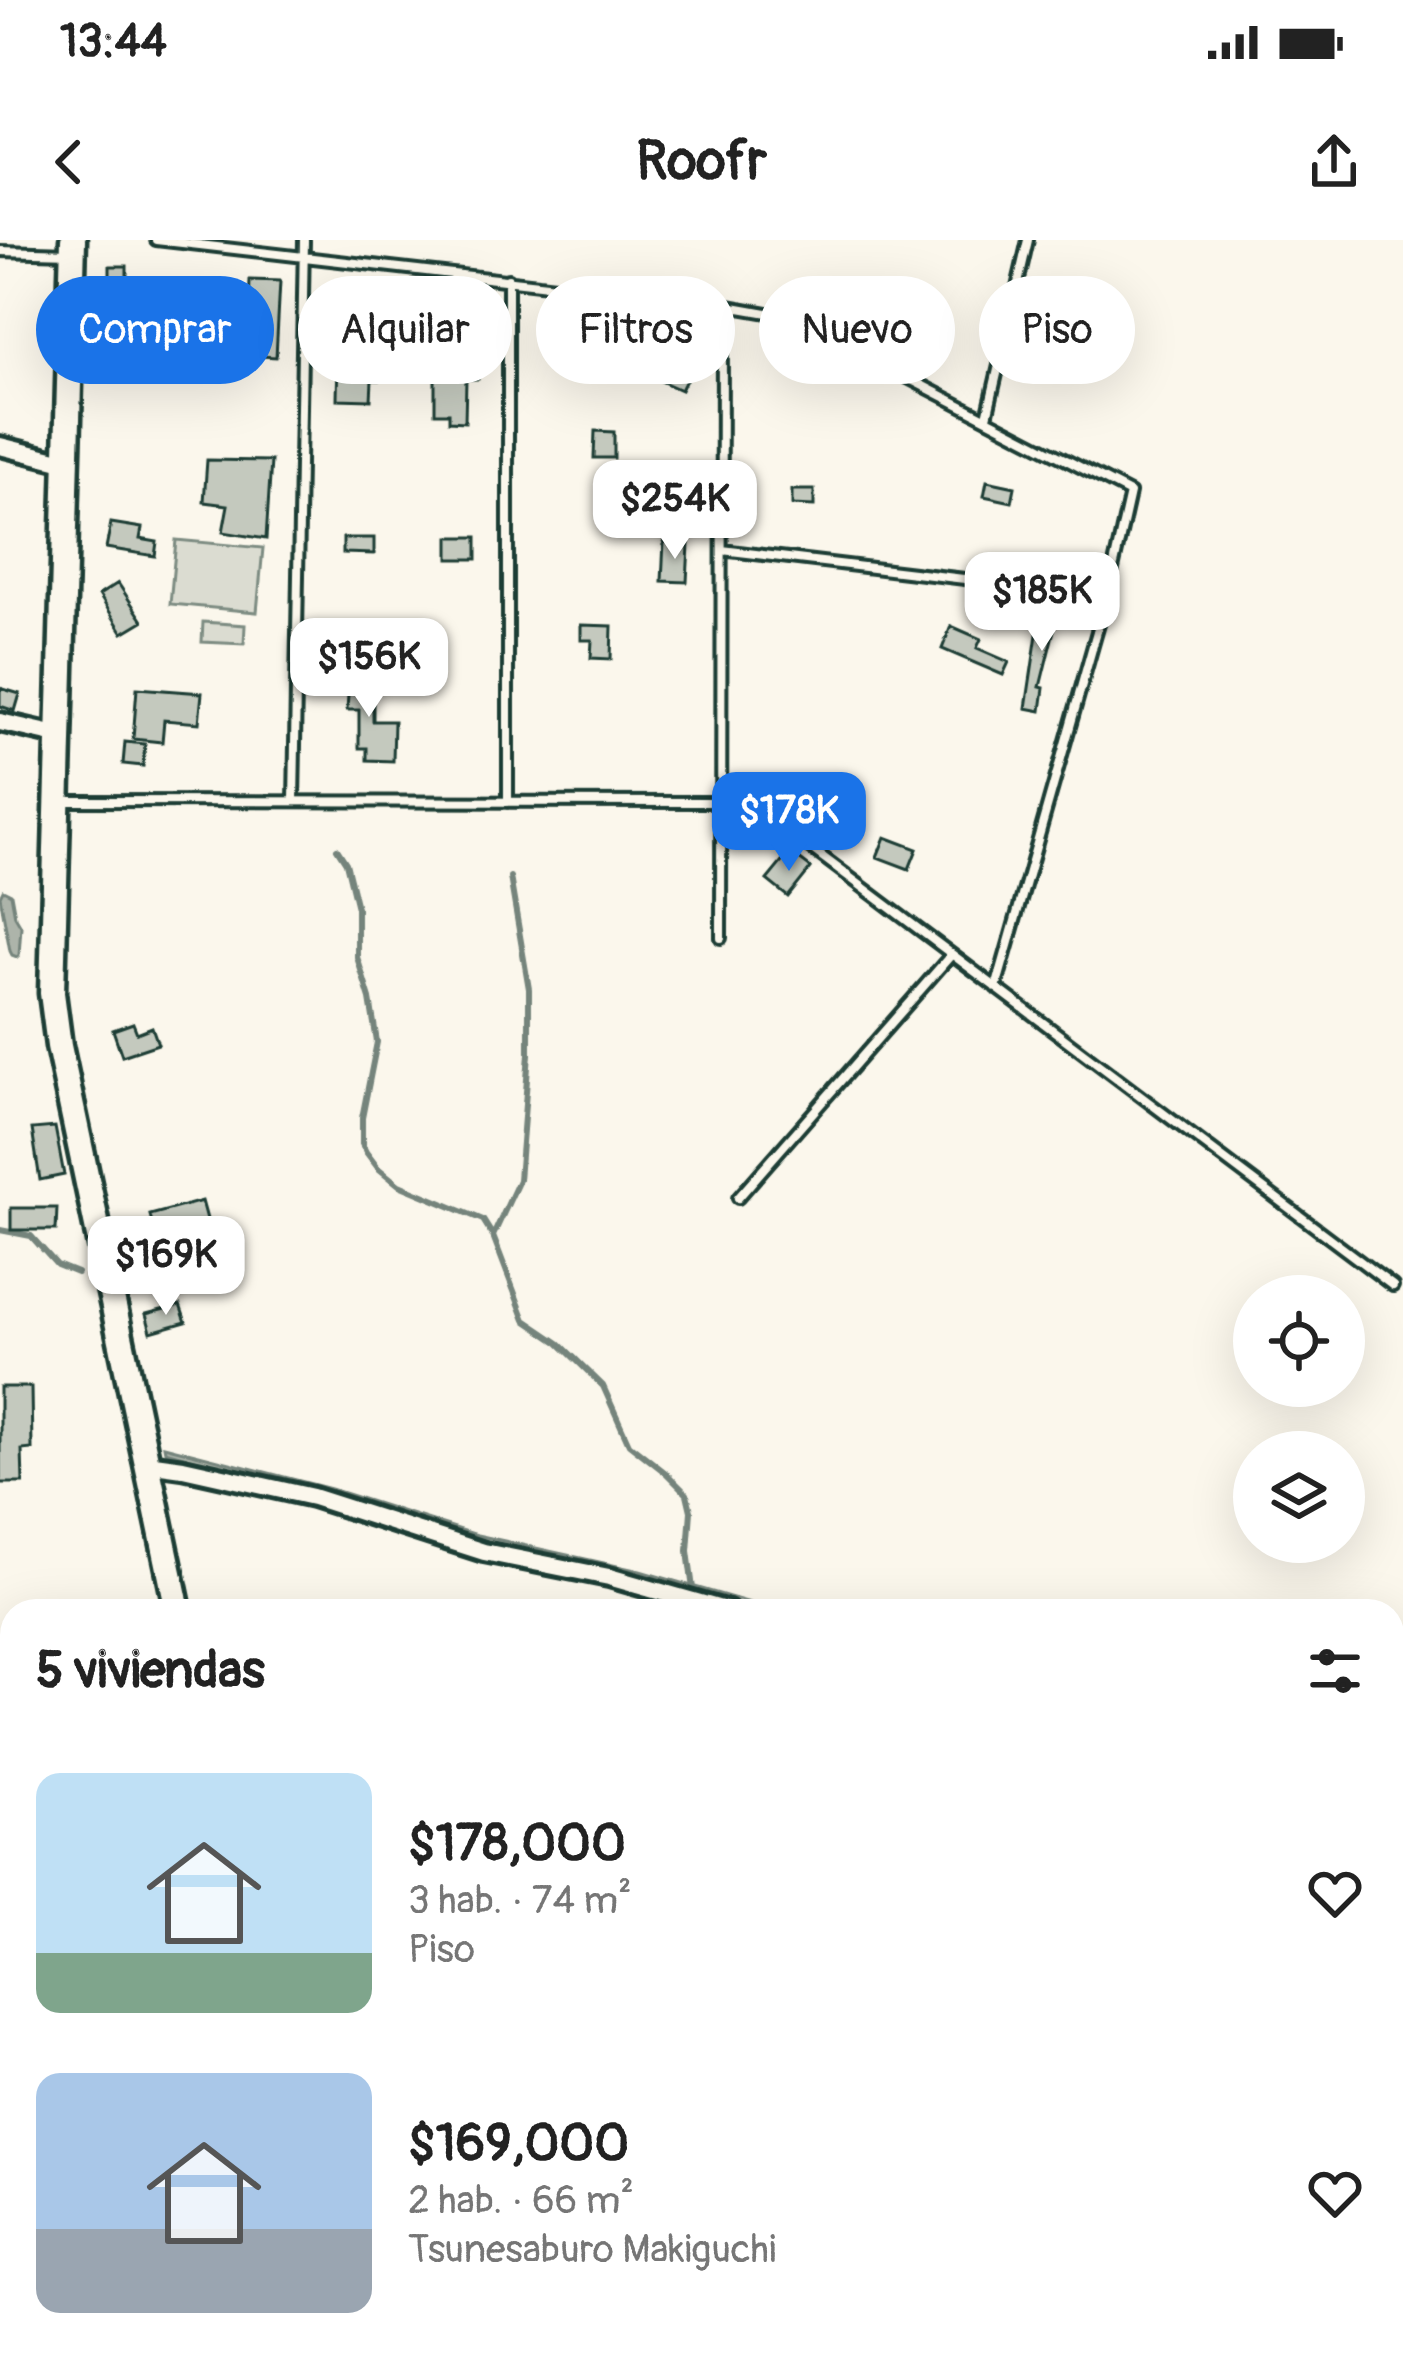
<!DOCTYPE html>
<html lang="es">
<meta charset="utf-8">
<style>
:root{--surface:#fff;--page:#f2f2f2;--text:#222;--muted:#767676;--accent:#1a73e8}
body{margin:0;font-family:Pangolin,sans-serif;background:var(--page);color:var(--text);height:100vh;display:flex;flex-direction:column;font-size:45px;white-space:nowrap}
*{box-sizing:border-box;margin:0}
p{font-size:39px;color:var(--muted)}
.icon{flex:none;width:66px;height:66px;fill:none;stroke:currentColor;stroke-width:2;stroke-linecap:round;stroke-linejoin:round}
.map{position:relative;flex:1;overflow:hidden}
.panel{position:absolute;left:0px;top:1359px;width:1404px;height:768px;display:flex;flex-direction:column;background:var(--surface);border-radius:36px 36px 0 0;box-shadow:0 12px 48px #0002}
.panel>*{flex:none}
.top-card{position:absolute;left:36px;top:36px;width:1332px;height:108px;display:flex;gap:24px}
.controls{position:absolute;left:1233px;top:1035px;display:grid;gap:24px}
.controls a{display:grid;place-items:center;width:132px;height:132px;border-radius:50%;background:var(--surface);box-shadow:0 12px 48px #0002;font-size:60px}
.price{position:absolute;translate:-50% -102px;padding:0 27px;border-radius:24px;background:#fff;color:#222;font-size:39px;line-height:78px;filter:drop-shadow(0 3px 6px #0008)}
.price::after{content:'';position:absolute;left:50%;top:72px;width:36px;height:27px;margin-left:-18px;background:inherit;clip-path:polygon(0 0,100% 0,50% 100%)}
.price.on{background:var(--accent);color:#fff}
ul{padding:0;list-style:none}
li{display:flex;align-items:center;gap:36px;height:300px;padding:0 36px}
li span{display:grid;place-items:center;flex:none;width:336px;height:240px;border-radius:24px;color:#555}
li>.icon{margin-inline-start:auto}
span .icon{width:144px;height:144px;fill:#fffc;stroke-width:1}
li b{font-size:51px}
h2{display:flex;justify-content:space-between;align-items:center;height:144px;padding:0 36px;font-size:51px}
.tag{padding:0 42px;border-radius:54px;background:var(--surface);box-shadow:0 12px 48px #0002;font-size:42px;line-height:108px}
.tag.on{background:var(--accent);color:#fff}
.status{display:flex;justify-content:space-between;align-items:center;height:84px;padding:0 60px;background:var(--surface);direction:ltr}
.status svg{height:33px;fill:currentColor}
header{display:flex;justify-content:space-between;align-items:center;height:156px;padding:0 36px;background:var(--surface);font-size:54px;font-weight:800}
.map>svg:first-child{display:block}
.green{fill:#dbdcd1;stroke:#7d8c82;stroke-width:3}
.water{fill:#adb4aa;stroke:#74847b;stroke-width:3}
.lines{fill:none;stroke-linecap:round;stroke-linejoin:round}
.stream{stroke:#74847b;stroke-width:6}
.building{fill:#c4c9be;stroke:#1f3d34;stroke-width:3}
.lane-casing{stroke:#1f3d34;stroke-width:16}
.street-casing{stroke:#1f3d34;stroke-width:26}
.secondary-casing{stroke:#1f3d34;stroke-width:33}
.lane{stroke:#fbf7ec;stroke-width:8}
.street{stroke:#fbf7ec;stroke-width:16}
.secondary{stroke:#fbf7ec;stroke-width:24}
</style>
<div class="status"><b>13:44</b><svg viewBox="0 0 49 12"><path d="M0 12V9h3v3zM5 12V6h3v6zM10 12V3h3v9zM15 12V0h3v12zM26 1h20v11H26zM47 4h2v5h-2z"/></svg></div>
<header><svg class="icon" aria-label="back" viewBox="0 0 24 24"><path d="M15 5l-7 7 7 7"/></svg>Roofr<svg class="icon" aria-label="share" viewBox="0 0 24 24"><path d="M12 15V3M7 8l5-5 5 5M5 13v7h14v-7"/></svg></header>
<div class="map">
<svg width="1403" height="2127" viewBox="0 0 1403 2127">
<rect width="100%" height="100%" fill="#fbf7ec"/>
<filter id="ink" filterUnits="userSpaceOnUse"><feTurbulence type="fractalNoise" baseFrequency=".00833" numOctaves="2"/><feDisplacementMap in="SourceGraphic" scale="24" xChannelSelector="R" yChannelSelector="G"/><feConvolveMatrix kernelMatrix="1 2 1 2 8 2 1 2 1" color-interpolation-filters="sRGB"/></filter>
<g filter="url(#ink)">
<!-- green -->
<path class="green" d="M176 300 263 308 257 372 170 364Z
M203 382 245 385 244 404 202 402Z"/>
<!-- water -->
<path class="water" d="M3 650 11 654 15 676 21 686 19 715 17 717 12 715 10 711 0 656Z
M164 1206 331 1249 477 1295 640 1331 778 1371 744 1368 641 1337 473 1303 328 1255 165 1211Z"/>
<g class="lines">
<!-- stream -->
<path class="stream" d="M337 609 346 623 357 668V717L370 759 377 802 362 878V904L366 912 378 928 399 945 483 980 493 996 525 1080 559 1103 603 1146 629 1204 666 1233 687 1254 691 1271 688 1311 693 1349
M0 990 31 996 57 1025 77 1033
M493 996 519 940 529 814V749L510 637"/>
</g>
<!-- building -->
<path class="building" d="M110 26H127V47L110 46Z
M131 40H151L150 74 129 73Z
M250 40 280 41 276 117 260 116V101H248Z
M380 67H405V94L382 93 381 140H372L371 160 337 159 338 118 349 119 350 77H380Z
M1058 91 1093 95 1090 116 1055 112Z
M435 118H478V139H466L465 182 449 181V173H435Z
M661 119 690 132 681 150 652 137Z
M595 191 614 192V218H594Z
M207 220 271 221 266 299 223 292 228 265 204 262Z
M987 241 1015 247 1012 262 984 256Z
M792 250H814V266L792 265Z
M111 283 142 288 140 299 157 302 155 316 106 308Z
M449 297H477V319H449Z
M343 298H374V314L343 313Z
M664 302 689 304 687 342 662 341Z
M118 343 143 381 123 393 99 355Z
M1042 361 1060 366 1040 447 1044 448 1041 471 1026 468Z
M581 385 612 386 611 419 591 418 592 400H581Z
M951 386 981 399 977 408 1009 422 1003 435 942 409Z
M376 407H399V421H376Z
M350 424 364 425V454L373 455V481H394L393 521 367 520V508H359V470H347Z
M0 448 20 454 15 471 0 466Z
M137 448 202 453 199 483 164 480 162 502 133 499Z
M125 502 145 504 143 526 123 524Z
M885 597 917 609 909 629 877 617Z
M790 612 811 628 788 657 767 640Z
M133 783 137 793 152 787 158 804 122 816 113 790Z
M55 887 64 935 40 940 32 889Z
M202 961 211 994 175 1004 181 1025 127 1039 115 993 152 983 150 975Z
M11 968H57L56 990H11Z
M180 1065 186 1082 151 1092 146 1074Z
M0 1147H31L32 1209 22 1210 23 1243H0Z"/>
<g class="lines">
<defs>
<path id="lane" d="M156 0 722 65 790 77 1130 253 1107 356 996 748
M0 11 70 13
M508 39V562
M987 177 1028 0
M722 310 1107 356
M59 561 721 562 759 569 1393 1046
M294 561 304 0
M721 698 722 65
M738 958 951 715
M1392 1608 1403 1613
M289 2115 330 2127
M1097 2115 1100 2127"/>
<path id="street" d="M0 206 68 223
M0 482 61 496
M147 1223 183 1228 313 1257 484 1312 609 1337 728 1371
M0 1561 12 1563
M0 1874 12 1876
M1279 2115 1288 2127"/>
<path id="secondary" d="M73 0 52 753 59 806 178 1371
M59 2127 63 2115"/>
</defs>
<!-- lane casing -->
<use href="#lane" class="lane-casing"/>
<!-- street casing -->
<use href="#street" class="street-casing"/>
<!-- secondary casing -->
<use href="#secondary" class="secondary-casing"/>
<!-- lane -->
<use href="#lane" class="lane"/>
<!-- street -->
<use href="#street" class="street"/>
<!-- secondary -->
<use href="#secondary" class="secondary"/>
</g>
</g>
</svg>
<div class="controls">
<a><svg class="icon" aria-label="locate" viewBox="0 0 24 24"><circle cx="12" cy="12" r="6"/><path d="M12 2v4M12 18v4M2 12h4M18 12h4"/></svg></a>
<a><svg class="icon" aria-label="layers" viewBox="0 0 24 24"><path d="M12 4l9 5-9 5-9-5zM3 14l9 5 9-5"/></svg></a>
</div>
<b class="price" style="left:675px;top:322px">$254K</b>
<b class="price" style="left:1042px;top:414px">$185K</b>
<b class="price" style="left:369px;top:480px">$156K</b>
<b class="price on" style="left:789px;top:634px">$178K</b>
<b class="price" style="left:166px;top:1078px">$169K</b>
<div class="top-card">
<a class="tag on">Comprar</a>
<a class="tag">Alquilar</a>
<a class="tag">Filtros</a>
<a class="tag">Nuevo</a>
<a class="tag">Piso</a>
</div>
<section class="panel">
<h2>5 viviendas<svg class="icon" aria-label="filters" viewBox="0 0 24 24"><path d="M4 7h16M4 17h16"/><circle cx="9" cy="7" r="2"/><circle cx="15" cy="17" r="2"/></svg></h2>
<ul>
<li><span style="background:linear-gradient(#bfe0f5 75%,#7fa58c 0)"><svg class="icon" aria-label="home" viewBox="0 0 24 24"><path d="M3 11l9-7 9 7M6 9v11h12V9"/></svg></span><div><b>$178,000</b><p>3 hab. · 74 m²</p><p>Piso</p></div><svg class="icon" aria-label="heart" viewBox="0 0 24 24"><path d="M12 20l-8-8c-3-5 5-10 8-4 3-6 11-1 8 4z"/></svg></li>
<li><span style="background:linear-gradient(#a9c7e8 65%,#9aa5b1 0)"><svg class="icon" aria-label="home" viewBox="0 0 24 24"><path d="M3 11l9-7 9 7M6 9v11h12V9"/></svg></span><div><b>$169,000</b><p>2 hab. · 66 m²</p><p>Tsunesaburo Makiguchi</p></div><svg class="icon" aria-label="heart" viewBox="0 0 24 24"><path d="M12 20l-8-8c-3-5 5-10 8-4 3-6 11-1 8 4z"/></svg></li>
</ul>
</section>
</div>
